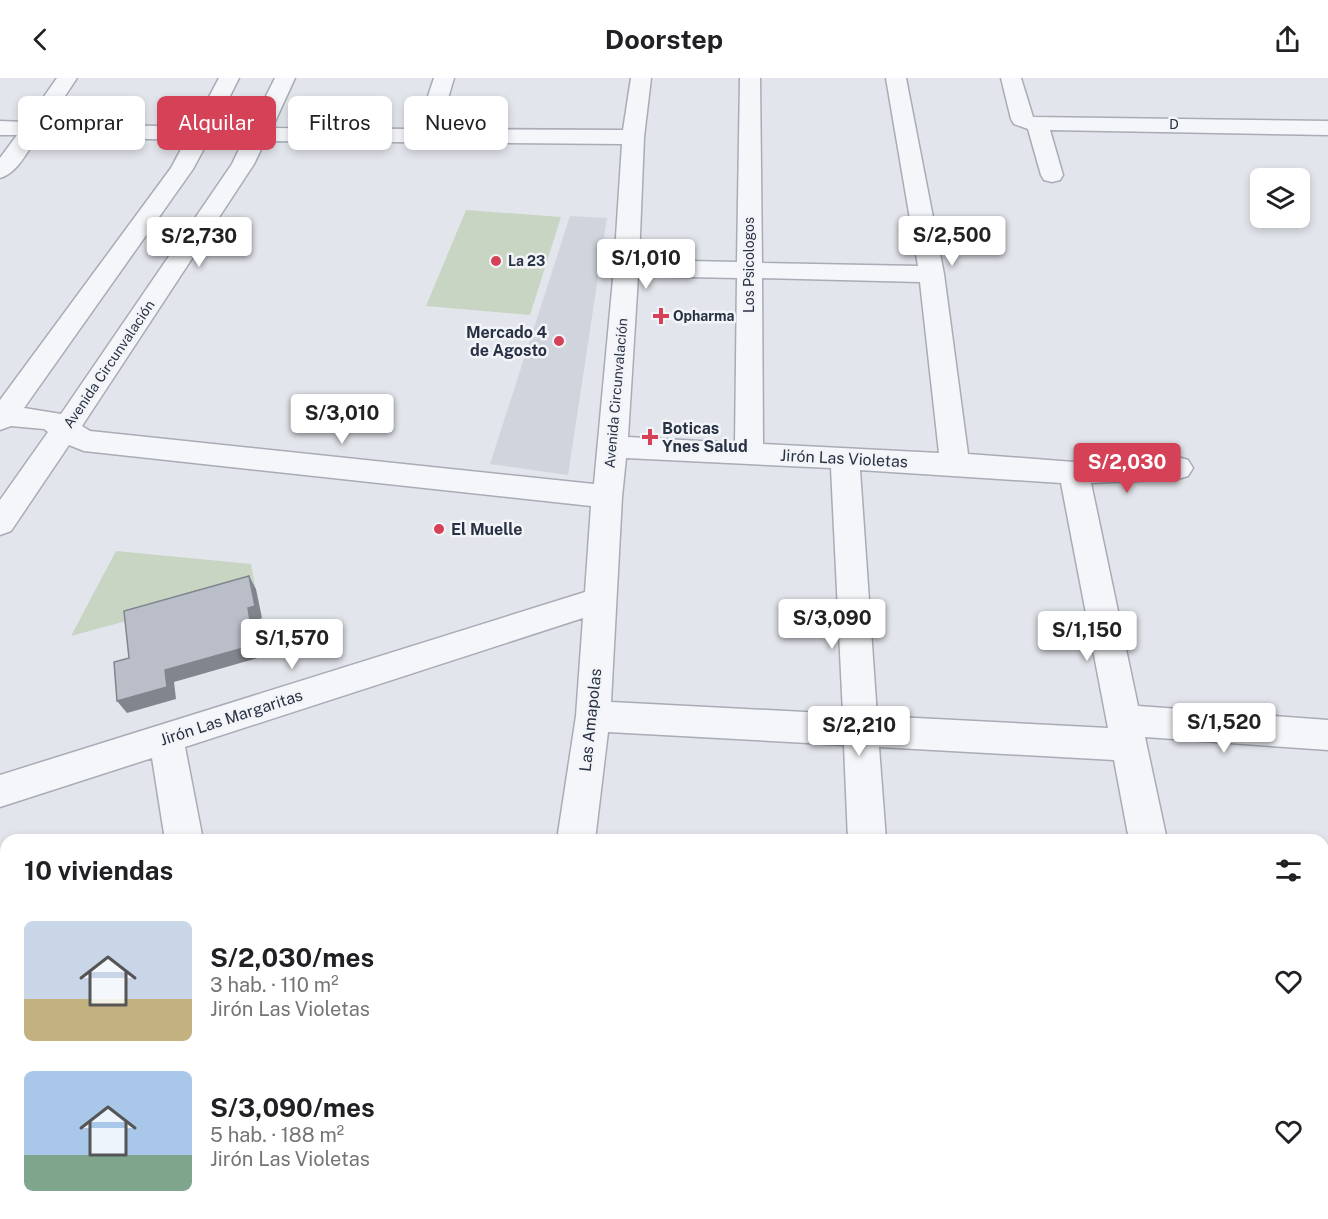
<!DOCTYPE html>
<html lang="es">
<meta charset="utf-8">
<style>
:root{--surface:#fff;--page:#f6f6f6;--text:#202124;--muted:#757577;--accent:#d54157}
body{margin:0;font-family:"Public Sans",sans-serif;background:var(--page);color:var(--text);height:100vh;display:flex;flex-direction:column;font-size:22px;white-space:nowrap}
*{box-sizing:border-box;margin:0}
p{font-size:20px;color:var(--muted)}
.icon{flex:none;width:33px;height:33px;fill:none;stroke:currentColor;stroke-width:2;stroke-linecap:round;stroke-linejoin:round}
.map{position:relative;flex:1;overflow:hidden}
.side{position:absolute;left:0px;top:756px;width:1329px;height:386px;display:flex;flex-direction:column;background:var(--surface);border-radius:18px 18px 0 0;box-shadow:0 3px 9px #0003}
.side>*{flex:none}
.guide{position:absolute;left:18px;top:18px;width:600px;height:54px;display:flex;gap:12px}
.tools{position:absolute;left:1250px;top:90px;display:grid;gap:12px}
.tools a{display:grid;place-items:center;width:60px;height:60px;border-radius:9px;background:var(--surface);box-shadow:0 3px 9px #0003;font-size:30px}
.price{position:absolute;translate:-50% -51px;padding:0 14px;border-radius:6px;background:#fff;color:#222;font-size:20px;line-height:39px;filter:drop-shadow(0 2px 3px #0008)}
.price::after{content:'';position:absolute;left:50%;top:36px;width:18px;height:14px;margin-left:-9px;background:inherit;clip-path:polygon(0 0,100% 0,50% 100%)}
.price.current{background:var(--accent);color:#fff}
ul{padding:0;list-style:none}
li{display:flex;align-items:center;gap:18px;height:150px;padding:0 24px}
li span{display:grid;place-items:center;flex:none;width:168px;height:120px;border-radius:9px;color:#555}
li>.icon{margin-inline-start:auto}
span .icon{width:72px;height:72px;fill:#fffc;stroke-width:1}
li b{font-size:26px}
h2{display:flex;justify-content:space-between;align-items:center;height:72px;padding:0 24px;font-size:26px}
.chip{padding:0 21px;border-radius:9px;background:var(--surface);box-shadow:0 3px 9px #0003;font-size:21px;line-height:54px}
.chip.current{background:var(--accent);color:#fff}
header{display:flex;justify-content:space-between;align-items:center;height:78px;padding:0 24px;background:var(--surface);font-size:27px;font-weight:700}
.map>svg:first-child{display:block}
.built{fill:#d0d4dd}
.green{fill:#c7d5c2}
.lines{fill:none;stroke-linecap:round;stroke-linejoin:round}
.minor-casing{stroke:#a7acb6;stroke-width:3}
.minor{fill:#f5f6f9;fill-rule:evenodd}
.shaded-wall{fill:#82858d}
.building{fill:#b9bec9;stroke:#82858d;stroke-width:1.5}
.poi-dot{fill:#d54157;stroke:#f2f4f8;stroke-width:2}
.labels{text-anchor:middle;stroke-width:5;stroke-linejoin:round;paint-order:stroke}
.far-street-label{font-size:14px;fill:#293244;stroke:#f2f4f8}
.far-poi-label{font-size:14px;font-weight:bold;fill:#293244;stroke:#f2f4f8;text-anchor:start}
.poi-label{font-size:16px;font-weight:bold;fill:#293244;stroke:#f2f4f8;text-anchor:start}
.street-label{font-size:16px;fill:#293244;stroke:#f2f4f8}
</style>
<header><svg class="icon" aria-label="back" viewBox="0 0 24 24"><path d="M15 5l-7 7 7 7"/></svg>Doorstep<svg class="icon" aria-label="share" viewBox="0 0 24 24"><path d="M12 15V3M7 8l5-5 5 5M5 13v7h14v-7"/></svg></header>
<div class="map">
<svg width="1328" height="1141" viewBox="0 0 1328 1141">
<rect width="100%" height="100%" fill="#e2e5eb"/>
<!-- built -->
<path class="built" d="M570 138 607 140 568 397 490 386Z"/>
<!-- green -->
<path class="green" d="M466 132 561 139 530 237 426 228Z
M116 473 251 486 255 508 71 558Z"/>
<g class="lines">
<defs>
<path id="minor" d="M57 0H77L47 45 193 49 219 0H239L214 50H250L275 0H295L272 50 417 51 434 0H454L439 51 623 52 631 0H651L644 59 639 182 737 184 740 0H760L762 185 918 188 886 0H906L944 196 968 376 1074 384 1178 379 1188 382 1193 390 1188 398 1178 401 1091 405 1138 628 1328 642V672L1145 659 1167 762H1129L1114 682 879 669 886 762H848L844 667 608 654 595 762H557L576 638 583 540 185 669 203 762H165L152 680 0 729V697L585 514 591 428 84 373 69 367 11 453 0 457V422L48 354 44 351 11 348 0 352V322L171 90 186 62 38 58C28 72 18 95 0 100V80L17 57H0V43L26 44ZM208 63H243L232 86 61 336 24 330 193 91ZM265 63 622 66 614 190 594 406 90 353 82 348 254 86ZM638 198 737 200 735 365 628 359ZM762 200 920 204 939 375 763 366ZM626 380 831 390 843 636 611 624 622 419ZM860 392 1061 405 1108 650 877 638Z
M1001 0H1021L1033 39 1328 43V57L1050 52 1063 97 1060 102 1052 104 1044 102 1041 97 1028 51 1014 46 1011 41Z
M6 974V1017L0 1019V976Z
M0 1039H6V1083H0Z
M511 1136H557L556 1141H510Z
M860 1136H905L906 1141H860Z
M1208 1136H1253L1255 1141H1209Z"/>
</defs>
<!-- minor casing -->
<use href="#minor" class="minor-casing"/>
<!-- minor -->
<use href="#minor" class="minor"/>
</g>
<!-- shaded-wall -->
<path class="shaded-wall" d="M249 498 256 511 262 540 255 543 261 579 174 604 176 621 127 635 117 623 165 592Z"/>
<!-- building -->
<path class="building" d="M249 498 255 528 248 530 254 567 165 592 167 609 117 623 114 584 129 580 124 533Z"/>
<!-- markers -->
<g class="poi-dot">
<circle cx="496" cy="183" r="6"/>
<path d="M658 229h6v6h6v6h-6v6h-6v-6h-6v-6h6z"/>
<circle cx="559" cy="263" r="6"/>
<path d="M647 350h6v6h6v6h-6v6h-6v-6h-6v-6h6z"/>
<circle cx="439" cy="451" r="6"/>
</g>
<g class="labels">
<!-- far-street labels -->
<g class="far-street-label">
<text transform="translate(1174 46) rotate(1)" y="5">D</text>
<text transform="translate(749 187) rotate(-90)" y="5">Los Psicologos</text>
<text transform="translate(109 286) rotate(-56)" y="5">Avenida Circunvalación</text>
<text transform="translate(616 315) rotate(-85)" y="5">Avenida Circunvalación</text>
</g>
<!-- far-poi labels -->
<g class="far-poi-label">
<text x="508" y="188">La 23</text>
<text x="673" y="243">Opharma</text>
</g>
<!-- poi labels -->
<g class="poi-label">
<text x="547" y="260" text-anchor="end">Mercado 4<tspan x="547" dy="18">de Agosto</tspan></text>
<text x="662" y="356">Boticas<tspan x="662" dy="18">Ynes Salud</tspan></text>
<text x="451" y="457">El Muelle</text>
</g>
<!-- street labels -->
<g class="street-label">
<text transform="translate(844 380) rotate(3)" y="6">Jirón Las Violetas</text>
<text transform="translate(231 639) rotate(-18)" y="6">Jirón Las Margaritas</text>
<text transform="translate(590 642) rotate(-84)" y="6">Las Amapolas</text>
</g>
</g>
</svg>
<div class="tools">
<a><svg class="icon" aria-label="layers" viewBox="0 0 24 24"><path d="M12 4l9 5-9 5-9-5zM3 14l9 5 9-5"/></svg></a>
</div>
<b class="price" style="left:952px;top:189px">S/2,500</b>
<b class="price" style="left:199px;top:190px">S/2,730</b>
<b class="price" style="left:646px;top:212px">S/1,010</b>
<b class="price" style="left:342px;top:367px">S/3,010</b>
<b class="price current" style="left:1127px;top:416px">S/2,030</b>
<b class="price" style="left:832px;top:572px">S/3,090</b>
<b class="price" style="left:1087px;top:584px">S/1,150</b>
<b class="price" style="left:292px;top:592px">S/1,570</b>
<b class="price" style="left:1224px;top:676px">S/1,520</b>
<b class="price" style="left:859px;top:679px">S/2,210</b>
<div class="guide">
<a class="chip">Comprar</a>
<a class="chip current">Alquilar</a>
<a class="chip">Filtros</a>
<a class="chip">Nuevo</a>
</div>
<section class="side">
<h2>10 viviendas<svg class="icon" aria-label="filters" viewBox="0 0 24 24"><path d="M4 7h16M4 17h16"/><circle cx="9" cy="7" r="2"/><circle cx="15" cy="17" r="2"/></svg></h2>
<ul>
<li><span style="background:linear-gradient(#c9d6e8 65%,#c2b280 0)"><svg class="icon" aria-label="home" viewBox="0 0 24 24"><path d="M3 11l9-7 9 7M6 9v11h12V9"/></svg></span><div><b>S/2,030/mes</b><p>3 hab. · 110 m²</p><p>Jirón Las Violetas</p></div><svg class="icon" aria-label="heart" viewBox="0 0 24 24"><path d="M12 20l-8-8c-3-5 5-10 8-4 3-6 11-1 8 4z"/></svg></li>
<li><span style="background:linear-gradient(#a9c7e8 70%,#7fa58c 0)"><svg class="icon" aria-label="home" viewBox="0 0 24 24"><path d="M3 11l9-7 9 7M6 9v11h12V9"/></svg></span><div><b>S/3,090/mes</b><p>5 hab. · 188 m²</p><p>Jirón Las Violetas</p></div><svg class="icon" aria-label="heart" viewBox="0 0 24 24"><path d="M12 20l-8-8c-3-5 5-10 8-4 3-6 11-1 8 4z"/></svg></li>
</ul>
</section>
</div>
